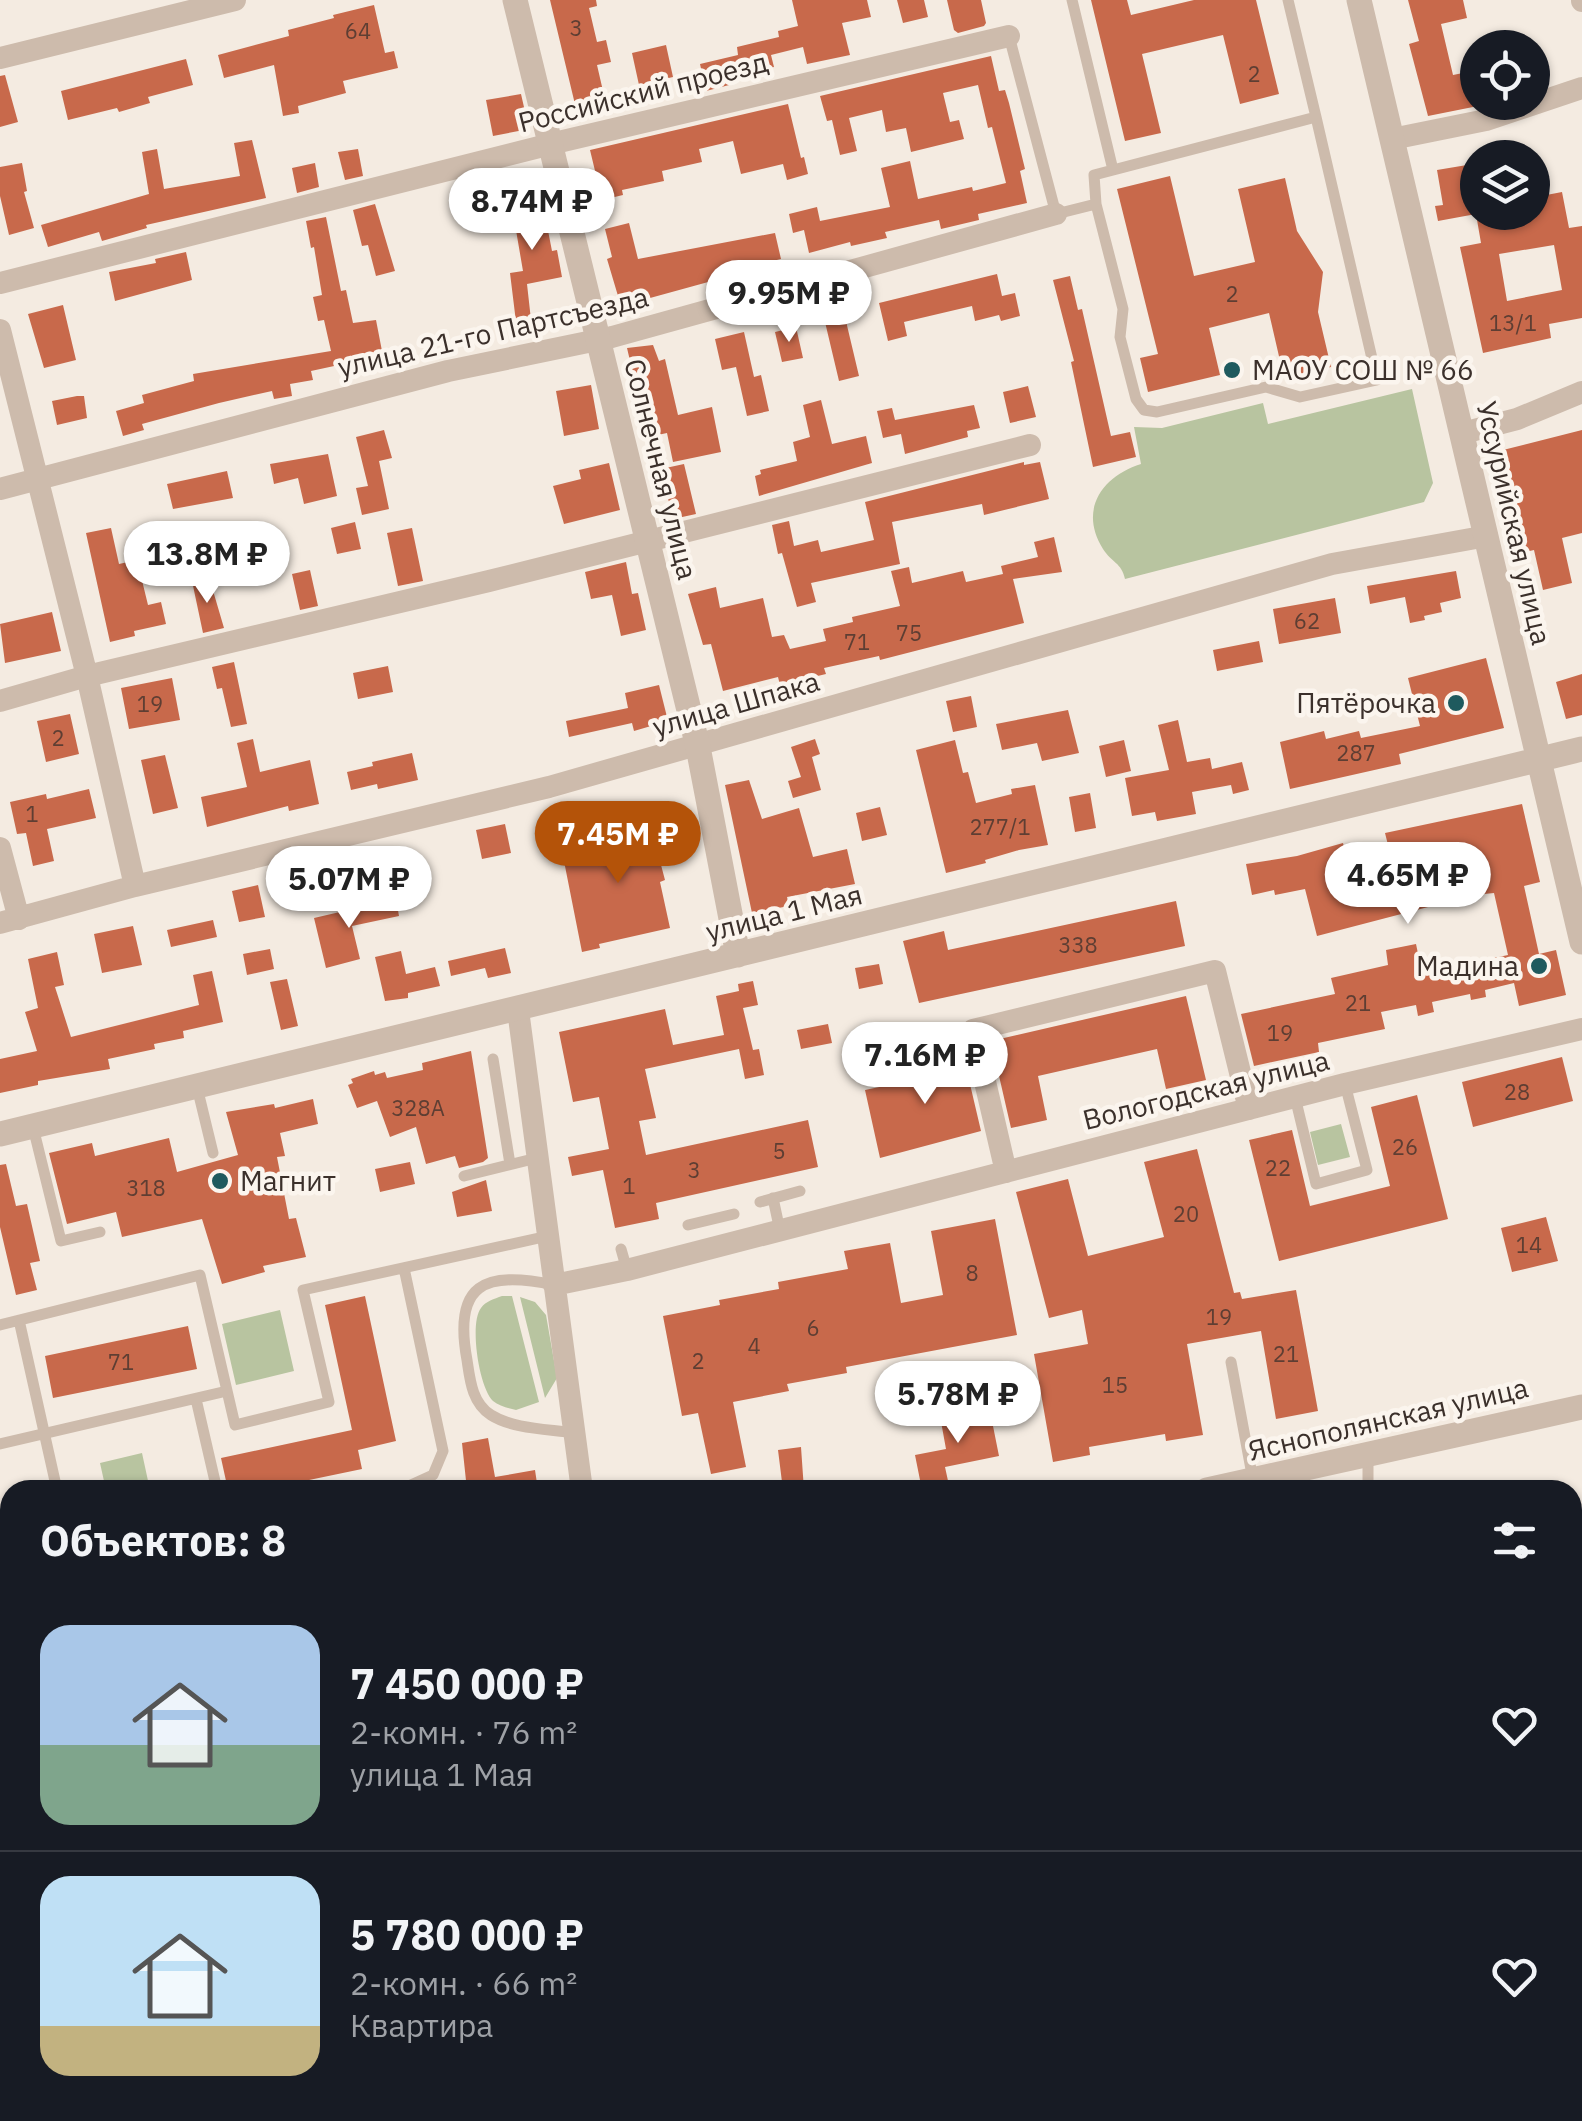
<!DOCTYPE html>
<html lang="ru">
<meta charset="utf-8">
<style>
:root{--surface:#171b24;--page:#20242c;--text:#f1f3f6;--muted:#9ea1a6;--line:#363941;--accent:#b45309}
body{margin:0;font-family:"IBM Plex Sans",sans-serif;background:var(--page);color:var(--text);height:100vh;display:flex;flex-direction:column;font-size:38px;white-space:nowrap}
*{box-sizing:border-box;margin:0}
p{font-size:32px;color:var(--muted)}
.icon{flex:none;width:55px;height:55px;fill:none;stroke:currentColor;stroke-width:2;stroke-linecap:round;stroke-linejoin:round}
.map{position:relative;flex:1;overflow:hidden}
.sheet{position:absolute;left:0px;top:1480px;width:1582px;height:642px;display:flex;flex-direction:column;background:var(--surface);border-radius:30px 30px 0 0;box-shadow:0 2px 8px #0004}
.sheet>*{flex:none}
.fabs{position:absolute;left:1460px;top:30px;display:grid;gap:20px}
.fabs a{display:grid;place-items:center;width:90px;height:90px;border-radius:50%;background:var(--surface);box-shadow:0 2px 8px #0004;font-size:50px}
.price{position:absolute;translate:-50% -85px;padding:0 22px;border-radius:35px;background:#fff;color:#222;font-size:32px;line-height:65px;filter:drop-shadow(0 2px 5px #0008)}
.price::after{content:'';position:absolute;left:50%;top:60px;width:30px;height:22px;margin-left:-15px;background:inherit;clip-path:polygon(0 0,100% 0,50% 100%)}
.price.current{background:var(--accent);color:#fff}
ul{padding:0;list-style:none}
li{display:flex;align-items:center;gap:30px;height:250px;padding:0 40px}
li+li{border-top:2px solid var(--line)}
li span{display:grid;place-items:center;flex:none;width:280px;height:200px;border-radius:30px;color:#555}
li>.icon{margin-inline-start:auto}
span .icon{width:120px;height:120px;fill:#fffc;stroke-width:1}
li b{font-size:42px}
h2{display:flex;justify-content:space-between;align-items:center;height:120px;padding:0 40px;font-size:42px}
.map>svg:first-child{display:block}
.green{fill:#b8c4a0}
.building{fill:#c8694b;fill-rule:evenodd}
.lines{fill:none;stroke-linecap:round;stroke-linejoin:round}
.service{stroke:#cdbbac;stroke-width:11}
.minor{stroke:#cdbbac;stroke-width:22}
.tertiary{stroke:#cdbbac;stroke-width:25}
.poi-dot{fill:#1f5a5e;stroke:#fbf5ee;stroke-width:4}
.labels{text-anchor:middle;stroke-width:9;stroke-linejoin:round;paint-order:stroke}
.number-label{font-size:22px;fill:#5e3e33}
.street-label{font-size:28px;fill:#3b302b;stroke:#fbf5ee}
.poi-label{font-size:28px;fill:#3b302b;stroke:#fbf5ee;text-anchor:start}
</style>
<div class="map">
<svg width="1582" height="2121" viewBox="0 0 1582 2121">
<rect width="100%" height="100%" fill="#f4ebe1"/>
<!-- green -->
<path class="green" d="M1412 389 1433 483 1424 502 1125 579C1122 563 1111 562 1103 549 1078 509 1103 476 1141 464L1134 427 1162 428 1263 403 1268 424Z
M1341 1124 1350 1157 1318 1165 1310 1132Z
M502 1296H512L539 1402 516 1410C508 1408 499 1406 493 1401 479 1388 469 1323 481 1308 486 1301 494 1299 502 1296Z
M520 1297 535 1302 546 1315 557 1378 545 1398Z
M280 1310 294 1371 236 1385 222 1324Z
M142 1453 150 1490H106L100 1463Z"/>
<!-- building -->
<path class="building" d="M550 0H596L597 6 589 8 597 42 606 40 611 62 597 65 603 91 590 94 596 117 579 121Z
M792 0H867L871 17 842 23 850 55 807 64 803 47 771 55 774 67 731 77 733 84 706 91 700 64 738 55 737 47 779 37 778 31 798 26Z
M897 0H924L928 17 903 23Z
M947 0H981L986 23 984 26 958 33 954 30Z
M1091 0H1127L1131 15 1194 0H1256L1279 94 1240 104 1223 35 1142 54 1161 133 1125 141Z
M1408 0H1463L1467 18 1441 24 1453 75 1478 70V106L1428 116 1409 44 1419 41Z
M374 5 385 53 394 51 398 68 343 81 346 93 298 106 299 113 283 116 274 65 224 78 218 55 289 36 288 30 334 18 333 15Z
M666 45 673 77 639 85 632 53Z
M991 56 999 91 1005 90 1009 103 1025 169 1020 171 1027 203 978 214 979 220 941 229 939 220 885 232 887 238 851 246 850 242 809 253 804 230 793 233 789 214 817 207 820 221 890 207 881 168 910 161 918 199 972 187 973 191 1006 183 992 127 988 128 978 85 943 93 950 122 959 120 964 139 911 152 906 128 886 132 882 110 849 118 857 151 840 155 832 120 827 121 820 96Z
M186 59 193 85 148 97 150 103 119 112 117 108 68 120 61 91Z
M5 75 18 122 0 127V76Z
M521 94 529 129 493 136 486 100Z
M788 104 801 158 804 157 808 174 787 180 783 164 741 174 733 141 699 149 702 162 662 171 664 181 622 190 623 195 602 200 590 150Z
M252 140 266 198 146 225 147 228 102 241 99 232 48 247 41 225 149 194 142 152 157 149 164 189 240 176 234 143Z
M358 149 363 176 345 180 338 152Z
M22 163 27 191 24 192 34 228 9 235 0 196V167Z
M315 163 319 187 297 193 292 168Z
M1467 165 1473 200 1478 199V212H1539L1536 197 1562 192 1569 228 1582 226V318L1549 324 1551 338 1483 353 1460 247 1481 243 1476 214 1438 221 1435 206 1443 205 1437 170ZM1554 245 1562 290 1507 301 1499 254Z
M1170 176 1194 276 1255 262 1238 189 1285 178 1297 231 1323 272 1318 312 1331 367 1284 378 1269 313 1209 328 1220 375 1148 392 1140 358 1158 354 1117 189Z
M541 195 552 251 557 250 562 277 527 284 531 320 516 322 510 273 523 271 511 201Z
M375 204 395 271 376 276 368 245 362 246 353 210Z
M326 217 341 291 346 290 353 323 376 320 382 351 361 355 362 360 311 371 313 380 290 384 292 396 274 399 272 391 219 403 142 424 144 430 123 436 116 411 144 403 142 395 194 381 193 374 331 351 324 320 318 321 313 297 322 295 314 247 311 248 306 221Z
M629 223 638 259 775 233 781 259 729 271 730 276 621 306 607 259 612 257 605 229Z
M186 252 192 280 115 301 109 272 156 263 155 259Z
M997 274 1002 296 1015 293 1020 316 1001 321 999 315 975 321 972 306 904 322 907 336 888 341 879 303Z
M1070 276 1078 310 1082 309 1111 436 1130 432 1136 457 1093 467 1071 362 1074 361 1053 280Z
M63 305 76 360 44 368 28 314Z
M845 317 859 376 839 381 825 322Z
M796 327 803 358 782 362 775 332Z
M744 332 754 377 761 375 769 411 747 416 736 367 722 370 715 339Z
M653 345 659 361 665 359 678 415 712 407 721 452 673 462 667 433 648 437 627 348Z
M591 385 599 429 564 436 556 391Z
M1028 386 1036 417 1010 423 1003 392Z
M77 396H84L87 418 57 425 52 401Z
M821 400 832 444 866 436 872 463 759 496 755 476 761 474 760 470 797 461 793 442 810 437 803 405Z
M974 405 980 428 967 431 968 437 905 454 901 434 883 438 877 411 892 408 895 420Z
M384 430 392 458 379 461 389 509 362 515 356 488 368 486 356 437Z
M1582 430V533L1562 538 1572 583 1543 590 1534 550 1521 553 1495 452Z
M328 454 337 496 304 504 298 478 274 484 270 464Z
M1024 462V465L1040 462 1049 499 984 515 982 504 892 522 900 564 811 583 816 602 797 607 782 553 778 554 772 525 789 521 794 546 818 540 821 552 874 540 865 502Z
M609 463 620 510 564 524 553 486 581 479 579 470Z
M684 464 696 514 673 519 661 469Z
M227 471 233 498 173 509 167 484Z
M355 522 361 549 337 554 331 528Z
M111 528 119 564 137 560 148 605 161 602 166 624 134 631 135 636 110 642 86 533Z
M412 528 423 581 398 586 387 533Z
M1054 537 1062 572 1013 579 1024 623 880 660 879 656 824 668 826 674 780 685 778 677 723 691 711 644 703 645 688 594 716 587 720 608 763 598 772 637 784 635 790 649 826 641 823 629 853 622 852 617 900 606 891 571 909 567 912 583 963 571 966 582 1003 574 1001 566 1038 557 1034 542Z
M626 562 632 594 638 593 646 630 621 636 612 595 591 599 585 572Z
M310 570 318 606 300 610 292 574Z
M1456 571 1461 598 1440 603 1442 612 1424 616 1425 620 1410 623 1405 597 1370 604 1367 586Z
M209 577 224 628 203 633 192 581Z
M1335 598 1341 633 1279 644 1273 609Z
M52 612 61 651 5 663 0 624Z
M1259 641 1263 662 1217 671 1213 650Z
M1486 658 1504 728 1399 754 1401 764 1290 789 1280 742 1324 731 1326 739 1359 731 1361 738 1420 726 1408 678Z
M234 662 247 724 231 727 222 688 217 689 212 667Z
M388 666 393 692 358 699 353 673Z
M1582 674V715L1566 719 1556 682Z
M172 678 180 720 129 729 121 688Z
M659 685 668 721 634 731 632 723 569 737 566 721 628 708 625 693Z
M971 696 977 727 953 732 946 701Z
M1068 710 1079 753 1042 761 1037 743 1002 750 996 724Z
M70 714 79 754 46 762 37 721Z
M1178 720 1187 762 1210 758 1212 769 1242 762 1249 790 1233 794 1231 785 1192 792 1196 814 1157 821 1155 812 1132 816 1125 778 1169 770 1158 725Z
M253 739 260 772 310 760 319 804 289 811 288 806 207 827 201 797 247 787 237 743Z
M815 739 820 754 812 757 821 790 793 798 788 781 801 777 791 747Z
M955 740 963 773 968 772 976 803 1012 794 1011 789 1035 785 1048 845 1019 850 985 860 986 863 946 873 916 750Z
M1124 740 1131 771 1106 777 1099 746Z
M412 753 418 780 378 789 377 784 351 790 347 772 373 766 372 762Z
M165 755 178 808 153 814 141 760Z
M749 780 762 819 799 808 813 857 847 849 855 884 787 897 789 906 752 913 725 785Z
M89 789 96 818 47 829 54 861 33 866 26 833 17 834 10 802 46 794 47 799Z
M1090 793 1096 828 1075 832 1069 797Z
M644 801 665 880 660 882 670 928 599 944 600 948 582 952 562 851 585 846 586 851 632 841 625 805Z
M1522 804 1540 882 1524 886 1539 954 1556 950 1566 995 1519 1006 1514 983 1485 990 1486 997 1471 1000 1470 994 1432 1002 1434 1012 1418 1016 1416 1005 1381 1012 1385 1029 1318 1043 1319 1052 1254 1066 1241 1014 1335 994 1331 978 1388 965 1386 950 1416 944 1422 973 1508 955 1494 893 1474 895 1317 936 1305 889 1275 895 1274 890 1252 895 1246 864 1297 856 1343 843 1352 880 1394 869 1385 833Z
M880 807 887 835 862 841 856 813Z
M505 824 511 853 482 859 476 830Z
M258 885 265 917 239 922 232 891Z
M396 899 399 916 352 926 360 959 326 968 314 918Z
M1176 901 1185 946 919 1003 903 941 944 931 948 950Z
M213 920 217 937 171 947 167 930Z
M133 926 142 965 102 973 94 934Z
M505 948 511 973 488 978 485 968 451 976 448 961Z
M270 949 274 969 247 975 243 954Z
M401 951 406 974 435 967 440 986 408 993V998L385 1001 375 957Z
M57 952 64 985 55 987 71 1037 199 1005 193 975 212 971 223 1022 183 1031 184 1038 154 1044 155 1049 108 1059 110 1069 38 1081V1085L0 1093V1059L37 1051 25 1012 38 1008 28 959Z
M879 964 883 984 859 989 855 968Z
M287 979 298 1026 281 1030 270 982Z
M753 981 758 1005 743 1008 753 1050 759 1049 764 1075 745 1079 739 1049 645 1069 656 1118 639 1121 646 1155 808 1120 818 1167 656 1203 659 1219 615 1228 603 1170 572 1176 568 1157 609 1149 599 1097 573 1102 559 1032 665 1009 673 1045 724 1035 716 996 739 991 738 984Z
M1186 996 1206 1080 1166 1089 1157 1049 1038 1076 1047 1120 1011 1128 991 1041Z
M828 1024 832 1043 801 1049 797 1030Z
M962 1050 981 1131 880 1158 865 1090 927 1077 923 1059Z
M471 1051 488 1158 483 1162 459 1168 455 1156 426 1164 416 1127 390 1137 377 1101 357 1108 348 1085 353 1083 351 1079 374 1071 375 1075 385 1072 387 1078 423 1070 422 1063Z
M1562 1057 1573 1101 1473 1127 1462 1082Z
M1417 1095 1448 1219 1279 1261 1249 1140 1292 1130 1310 1206 1390 1186 1371 1107Z
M313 1099 318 1124 280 1133 285 1156 277 1157 289 1219 296 1218 306 1257 263 1266 265 1272 222 1284 202 1219 122 1237 116 1212 67 1224 49 1153 92 1143 95 1156 169 1138 177 1172 238 1155 226 1112 274 1104 275 1108Z
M1197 1149 1234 1293 1240 1292 1242 1299 1296 1290 1318 1411 1276 1419 1261 1331 1187 1344 1203 1435 1166 1441 1165 1434 1089 1447 1090 1455 1053 1462 1034 1354 1088 1344 1082 1310 1049 1318 1016 1192 1068 1179 1088 1256 1164 1237 1144 1162Z
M410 1162 415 1184 380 1192 375 1169Z
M6 1164 16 1206 27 1204 40 1261 30 1263 37 1290 16 1295 0 1227V1165Z
M486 1180 492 1211 457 1217 452 1192Z
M1546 1217 1558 1261 1512 1272 1501 1228Z
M995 1219 1017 1335 846 1367 847 1373 787 1384 789 1391 733 1402 746 1467 711 1474 698 1413 682 1416 663 1316 720 1305 719 1300 779 1289 778 1282 848 1269 844 1251 890 1243 901 1303 943 1295 931 1231Z
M365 1296 396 1441 358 1450 362 1469 261 1490H228L221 1458 352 1430 325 1305Z
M188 1326 197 1369 53 1398 45 1356Z
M989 1406 999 1456 945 1467 950 1490H922L915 1455 946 1449 940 1416Z
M488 1438 495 1477 535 1470 538 1490H467L462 1443Z
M801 1447 804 1490H783L778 1450Z"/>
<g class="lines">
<!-- service -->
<path class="service" d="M1072 0 1113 170
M1009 36 1056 214 1096 204 1094 175 1316 117 1288 0
M1096 204 1123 309 1120 337 1136 399 1144 410 1157 412 1266 387 1300 397 1377 380 1316 117
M493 1059 510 1164
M197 1087 213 1153
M1295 1097 1316 1184 1367 1170 1345 1084
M33 1127 61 1241 100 1232
M464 1176 537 1158
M773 1198 780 1231
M760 1202 800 1191
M688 1225 734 1214
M621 1249 627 1270
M554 1285C484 1270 453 1284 467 1360 470 1380 472 1403 491 1415 513 1429 548 1429 574 1433
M19 1320 57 1490
M0 1325 200 1275 235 1425 329 1402 303 1290 548 1236
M1231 1362 1253 1480
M196 1399 217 1490
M0 1444 227 1391
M400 1490 433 1475 443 1451 404 1268
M1368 1490V1455
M0 1520 10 1518
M1572 1560 1582 1558
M0 1627 10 1625
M0 1710 10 1708
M0 1810 10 1808
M103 2112 105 2121
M199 2112 201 2121
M295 2112 297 2121
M739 2112 741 2121"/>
<!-- minor -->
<path class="minor" d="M1582 0V1
M0 58 235 0
M1392 139 1486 120 1582 88
M0 283 563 141 1009 36
M0 330 87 676 135 886
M1463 433 1517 419 1582 392
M0 489 448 371 612 337 1056 214
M0 701 87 676 489 581 1030 445
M0 848 19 919
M0 923 135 886 549 787 1332 564 1487 536
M518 1010 582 1490
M1006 1172 973 1030 1215 971 1249 1109
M554 1285 627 1270 1345 1084 1582 1029
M1572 1857 1582 1855
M0 1966 10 1963
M0 2104 4 2121
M380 2112 382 2121
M483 2112 485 2121
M773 2112 774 2121
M1220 2112 1222 2121"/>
<!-- tertiary -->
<path class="tertiary" d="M515 0 698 747 738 955
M1359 0 1582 942
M0 1134 1582 749
M1207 1490 1582 1407
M0 1848 10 1845
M0 1890 10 1888"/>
</g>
<!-- markers -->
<g class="poi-dot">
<circle cx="1232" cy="370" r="10"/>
<circle cx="1456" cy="703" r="10"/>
<circle cx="1539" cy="966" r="10"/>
<circle cx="220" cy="1181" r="10"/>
</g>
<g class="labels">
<!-- number labels -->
<g class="number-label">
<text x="576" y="36">3</text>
<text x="358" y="39">64</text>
<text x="1254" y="82">2</text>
<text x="1232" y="302">2</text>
<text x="1513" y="331">13/1</text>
<text x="1307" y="629">62</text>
<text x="909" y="641">75</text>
<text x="857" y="650">71</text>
<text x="150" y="712">19</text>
<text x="58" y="746">2</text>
<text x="1356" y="761">287</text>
<text x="32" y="822">1</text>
<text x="1000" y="835">277/1</text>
<text x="1078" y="953">338</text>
<text x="1358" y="1011">21</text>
<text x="1280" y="1041">19</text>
<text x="1517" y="1100">28</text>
<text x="418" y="1116">328А</text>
<text x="1405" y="1155">26</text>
<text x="779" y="1159">5</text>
<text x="1278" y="1176">22</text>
<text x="694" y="1178">3</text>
<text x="629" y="1194">1</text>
<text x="146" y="1196">318</text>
<text x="1186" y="1222">20</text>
<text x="1529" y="1253">14</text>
<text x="972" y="1281">8</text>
<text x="1219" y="1325">19</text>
<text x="813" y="1336">6</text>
<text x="754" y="1354">4</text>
<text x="1286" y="1362">21</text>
<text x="698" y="1369">2</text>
<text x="121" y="1370">71</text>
<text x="1115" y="1393">15</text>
</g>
<!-- street labels -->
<g class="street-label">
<text transform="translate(643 92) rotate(-14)" y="10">Российский проезд</text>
<text transform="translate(493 332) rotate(-13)" y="10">улица 21-го Партсъезда</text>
<text transform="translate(661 469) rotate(76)" y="10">Солнечная улица</text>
<text transform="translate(1514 523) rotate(77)" y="10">Уссурийская улица</text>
<text transform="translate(736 704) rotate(-16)" y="10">улица Шпака</text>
<text transform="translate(784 913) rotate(-14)" y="10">улица 1 Мая</text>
<text transform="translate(1206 1090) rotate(-14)" y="10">Вологодская улица</text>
<text transform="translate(1388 1419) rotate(-13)" y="10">Яснополянская улица</text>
</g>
<!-- poi labels -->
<g class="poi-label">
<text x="1252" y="380">МАОУ СОШ № 66</text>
<text x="1436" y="713" text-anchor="end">Пятёрочка</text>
<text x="1519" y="976" text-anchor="end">Мадина</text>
<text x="240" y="1191">Магнит</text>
</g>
</g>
</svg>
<div class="fabs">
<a><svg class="icon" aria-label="locate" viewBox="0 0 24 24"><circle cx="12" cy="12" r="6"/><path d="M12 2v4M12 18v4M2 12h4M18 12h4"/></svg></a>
<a><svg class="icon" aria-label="layers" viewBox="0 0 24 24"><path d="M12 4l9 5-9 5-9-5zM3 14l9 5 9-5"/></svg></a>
</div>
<b class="price" style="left:532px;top:253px">8.74M ₽</b>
<b class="price" style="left:789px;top:345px">9.95M ₽</b>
<b class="price" style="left:207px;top:606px">13.8M ₽</b>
<b class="price current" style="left:618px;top:886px">7.45M ₽</b>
<b class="price" style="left:1408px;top:927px">4.65M ₽</b>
<b class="price" style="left:349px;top:931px">5.07M ₽</b>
<b class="price" style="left:925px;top:1107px">7.16M ₽</b>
<b class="price" style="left:958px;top:1446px">5.78M ₽</b>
<section class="sheet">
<h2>Объектов: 8<svg class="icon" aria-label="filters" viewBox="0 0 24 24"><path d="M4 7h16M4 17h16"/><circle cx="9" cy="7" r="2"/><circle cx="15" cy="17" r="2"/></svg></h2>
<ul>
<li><span style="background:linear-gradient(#a9c7e8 60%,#7fa58c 0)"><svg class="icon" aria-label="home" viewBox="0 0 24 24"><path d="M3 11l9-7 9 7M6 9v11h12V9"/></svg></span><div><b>7 450 000 ₽</b><p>2-комн. · 76 m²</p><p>улица 1 Мая</p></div><svg class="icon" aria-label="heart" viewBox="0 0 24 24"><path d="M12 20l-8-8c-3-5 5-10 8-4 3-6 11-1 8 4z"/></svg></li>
<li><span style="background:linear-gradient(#bfe0f5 75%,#c2b280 0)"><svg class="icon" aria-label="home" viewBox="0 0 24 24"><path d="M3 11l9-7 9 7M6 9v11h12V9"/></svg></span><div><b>5 780 000 ₽</b><p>2-комн. · 66 m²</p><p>Квартира</p></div><svg class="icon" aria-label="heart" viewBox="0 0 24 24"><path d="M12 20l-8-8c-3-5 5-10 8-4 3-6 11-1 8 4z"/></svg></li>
</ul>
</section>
</div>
